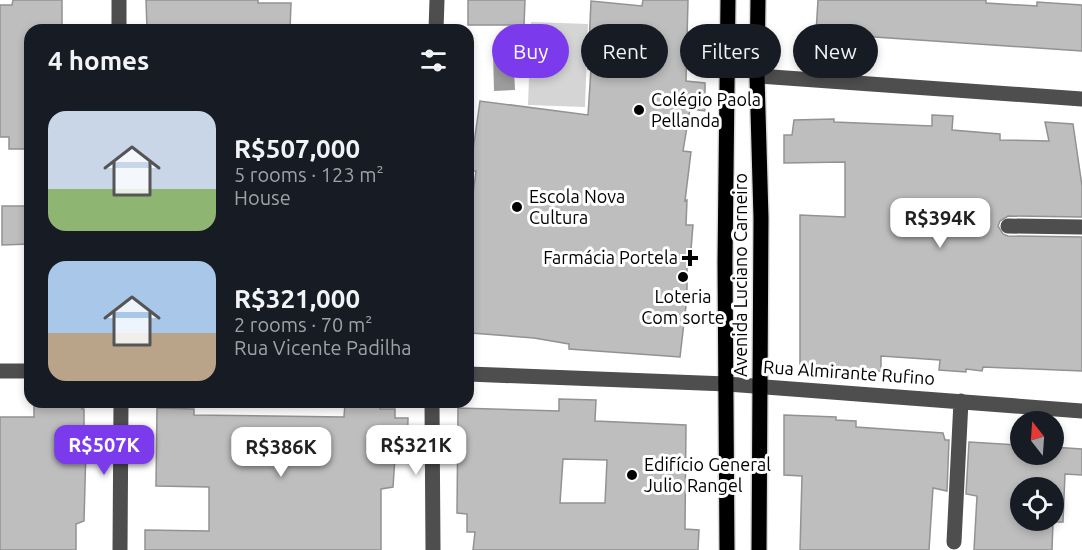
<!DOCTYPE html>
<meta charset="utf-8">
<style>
:root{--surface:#171b24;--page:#242831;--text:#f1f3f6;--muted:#9ea1a6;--accent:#7c3aed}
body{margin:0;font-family:Ubuntu,sans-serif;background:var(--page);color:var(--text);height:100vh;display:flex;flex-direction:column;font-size:22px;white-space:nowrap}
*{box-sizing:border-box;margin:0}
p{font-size:20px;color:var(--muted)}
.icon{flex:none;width:33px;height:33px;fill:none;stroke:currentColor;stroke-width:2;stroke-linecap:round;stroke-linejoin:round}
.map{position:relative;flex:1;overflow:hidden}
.side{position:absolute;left:24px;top:24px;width:450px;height:384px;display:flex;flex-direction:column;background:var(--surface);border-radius:18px;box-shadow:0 3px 9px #0003}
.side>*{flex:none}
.guide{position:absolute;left:492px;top:24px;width:500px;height:54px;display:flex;gap:12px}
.needle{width:39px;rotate:343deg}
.controls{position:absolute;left:1010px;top:411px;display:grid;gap:12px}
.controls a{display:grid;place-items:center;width:54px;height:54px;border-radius:50%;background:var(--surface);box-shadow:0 3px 9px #0003;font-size:30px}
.price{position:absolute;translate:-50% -51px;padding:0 14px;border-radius:12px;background:#fff;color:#222;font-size:20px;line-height:39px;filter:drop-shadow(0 2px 3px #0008)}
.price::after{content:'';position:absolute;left:50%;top:36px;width:18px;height:14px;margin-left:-9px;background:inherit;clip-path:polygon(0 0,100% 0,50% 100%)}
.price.on{background:var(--accent);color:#fff}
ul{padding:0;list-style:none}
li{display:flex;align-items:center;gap:18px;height:150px;padding:0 24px}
li span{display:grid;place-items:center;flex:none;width:168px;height:120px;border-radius:18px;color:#555}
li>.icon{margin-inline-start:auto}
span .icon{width:72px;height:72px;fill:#fffc;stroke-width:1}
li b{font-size:26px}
h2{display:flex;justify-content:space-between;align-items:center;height:72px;padding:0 24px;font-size:26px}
.pill{padding:0 21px;border-radius:27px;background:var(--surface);box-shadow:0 3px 9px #0003;font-size:21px;line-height:54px}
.pill.on{background:var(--accent);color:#fff}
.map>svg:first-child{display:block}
.green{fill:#d5d5d5}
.water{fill:#9c9c9c}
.building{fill:#bebebe;stroke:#929292;stroke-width:1.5;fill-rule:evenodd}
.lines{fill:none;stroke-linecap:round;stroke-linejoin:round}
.major-casing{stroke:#dbdbdb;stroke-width:18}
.minor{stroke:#4e4e4e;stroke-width:15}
.major{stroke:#000;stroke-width:15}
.poi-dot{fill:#000;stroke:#fff;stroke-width:2}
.labels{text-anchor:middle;stroke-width:6;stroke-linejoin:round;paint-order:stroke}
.poi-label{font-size:18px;fill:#000;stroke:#fff;text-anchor:start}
.street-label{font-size:18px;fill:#000;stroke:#fff}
</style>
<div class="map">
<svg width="1082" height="550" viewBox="0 0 1082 550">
<rect width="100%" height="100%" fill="#fff"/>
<!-- green -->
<path class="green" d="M531 22 588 24 585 107 528 105Z"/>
<!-- water -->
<path class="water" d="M513 50 515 90 494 91 493 51Z"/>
<!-- building -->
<path class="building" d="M13 0H62V30H30V149H9V137H0V5H12Z
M146 0H258V3H291L290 30 147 29Z
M468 0H525L524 25H468Z
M643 0H688L686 81 705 83V111L690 109 683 151 691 152 685 201 687 200 686 225H693L691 249H687V297L680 357 569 349V344L534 338 471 333 473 294H469L472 256H470L472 216H470L476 171H470L480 101 588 115 591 69H588L591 1 642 6Z
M818 0H986V3L1037 6V2L1082 5V51L816 33Z
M932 115 953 116 952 130 1000 134V140L1049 141 1045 122 1073 124 1082 186V217L1008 216 1000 221 998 226 1003 234 1008 236 1082 237V371L983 367 982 371 966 369V372L939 370 940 360 881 356V371H807L800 366V215L845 217V162L784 163V135H792L794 120 834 119V122L932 126Z
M2 206H30V244L2 245Z
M559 399 596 400 595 421 686 425 685 529 699 530 698 550H473L475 532H467V514L457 513 458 408 559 411ZM563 459 607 460 605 503H560Z
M34 402H82V409H84V448H86L84 521 76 524V550H0V417H34Z
M345 402H380V409H395V418H408L407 457H395L393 487 381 489V550H145V530L209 531V487L156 486 157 408 194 409V415L344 417Z
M784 415 836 417V420L856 421V427L943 433 945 440H949L947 491 933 488 929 550H800L802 476 784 475Z
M969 442 1020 445V454H1053V447L1082 449V475L1065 474 1063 522H1053L1052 550H974L977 496 966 494ZM1020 488H1053V520H1020Z"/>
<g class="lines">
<defs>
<path id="major" d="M758 0 757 76 761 218 759 550
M727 550 725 262 728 0"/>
</defs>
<!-- major casing -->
<use href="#major" class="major-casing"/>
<!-- minor -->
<path class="minor" d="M119 0V30
M436 30 437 0
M757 76 1082 99
M1008 226 1082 227
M0 371H30
M468 374 727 384 1082 411
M432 402 433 550
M954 542 961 401
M120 550 121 402"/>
<!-- major -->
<use href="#major" class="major"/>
</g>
<!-- markers -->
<g class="poi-dot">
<circle cx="639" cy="110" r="6"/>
<circle cx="517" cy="207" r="6"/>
<path d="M687 249h6v6h6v6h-6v6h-6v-6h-6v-6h6z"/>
<circle cx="683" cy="277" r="6"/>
<circle cx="632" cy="475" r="6"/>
</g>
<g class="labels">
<!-- poi labels -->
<g class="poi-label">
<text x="651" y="106">Colégio Paola<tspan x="651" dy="21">Pellanda</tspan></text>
<text x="529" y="203">Escola Nova<tspan x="529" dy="21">Cultura</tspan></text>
<text x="678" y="264" text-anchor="end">Farmácia Portela</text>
<text x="683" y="303" text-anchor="middle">Loteria<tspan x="683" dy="21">Com sorte</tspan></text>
<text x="644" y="471">Edifício General<tspan x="644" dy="21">Julio Rangel</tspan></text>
</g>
<!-- street labels -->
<g class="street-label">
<text transform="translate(741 275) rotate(-90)" y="6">Avenida Luciano Carneiro</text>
<text transform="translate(849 373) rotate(4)" y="6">Rua Almirante Rufino</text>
</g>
</g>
</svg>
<div class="controls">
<a><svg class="needle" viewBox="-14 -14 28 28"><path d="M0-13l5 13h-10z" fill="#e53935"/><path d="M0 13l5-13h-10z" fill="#9ea1a6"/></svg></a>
<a><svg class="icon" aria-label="locate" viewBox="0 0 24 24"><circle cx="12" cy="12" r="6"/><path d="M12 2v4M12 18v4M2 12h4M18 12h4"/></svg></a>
</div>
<b class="price" style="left:940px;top:249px">R$394K</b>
<b class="price on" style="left:104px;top:476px">R$507K</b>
<b class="price" style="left:416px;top:476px">R$321K</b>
<b class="price" style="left:281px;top:478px">R$386K</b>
<div class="guide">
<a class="pill on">Buy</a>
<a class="pill">Rent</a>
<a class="pill">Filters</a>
<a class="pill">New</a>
</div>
<section class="side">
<h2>4 homes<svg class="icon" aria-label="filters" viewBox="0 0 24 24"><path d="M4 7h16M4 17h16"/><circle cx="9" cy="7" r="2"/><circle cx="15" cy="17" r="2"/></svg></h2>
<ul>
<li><span style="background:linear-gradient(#c9d6e8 65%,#8fb573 0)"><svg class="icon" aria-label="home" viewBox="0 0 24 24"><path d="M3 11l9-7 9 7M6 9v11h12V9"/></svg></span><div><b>R$507,000</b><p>5 rooms · 123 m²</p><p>House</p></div></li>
<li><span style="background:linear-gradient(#a9c7e8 60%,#b9a48a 0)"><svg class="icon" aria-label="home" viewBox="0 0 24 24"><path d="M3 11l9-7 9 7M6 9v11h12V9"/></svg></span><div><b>R$321,000</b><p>2 rooms · 70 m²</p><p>Rua Vicente Padilha</p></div></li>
</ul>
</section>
</div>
